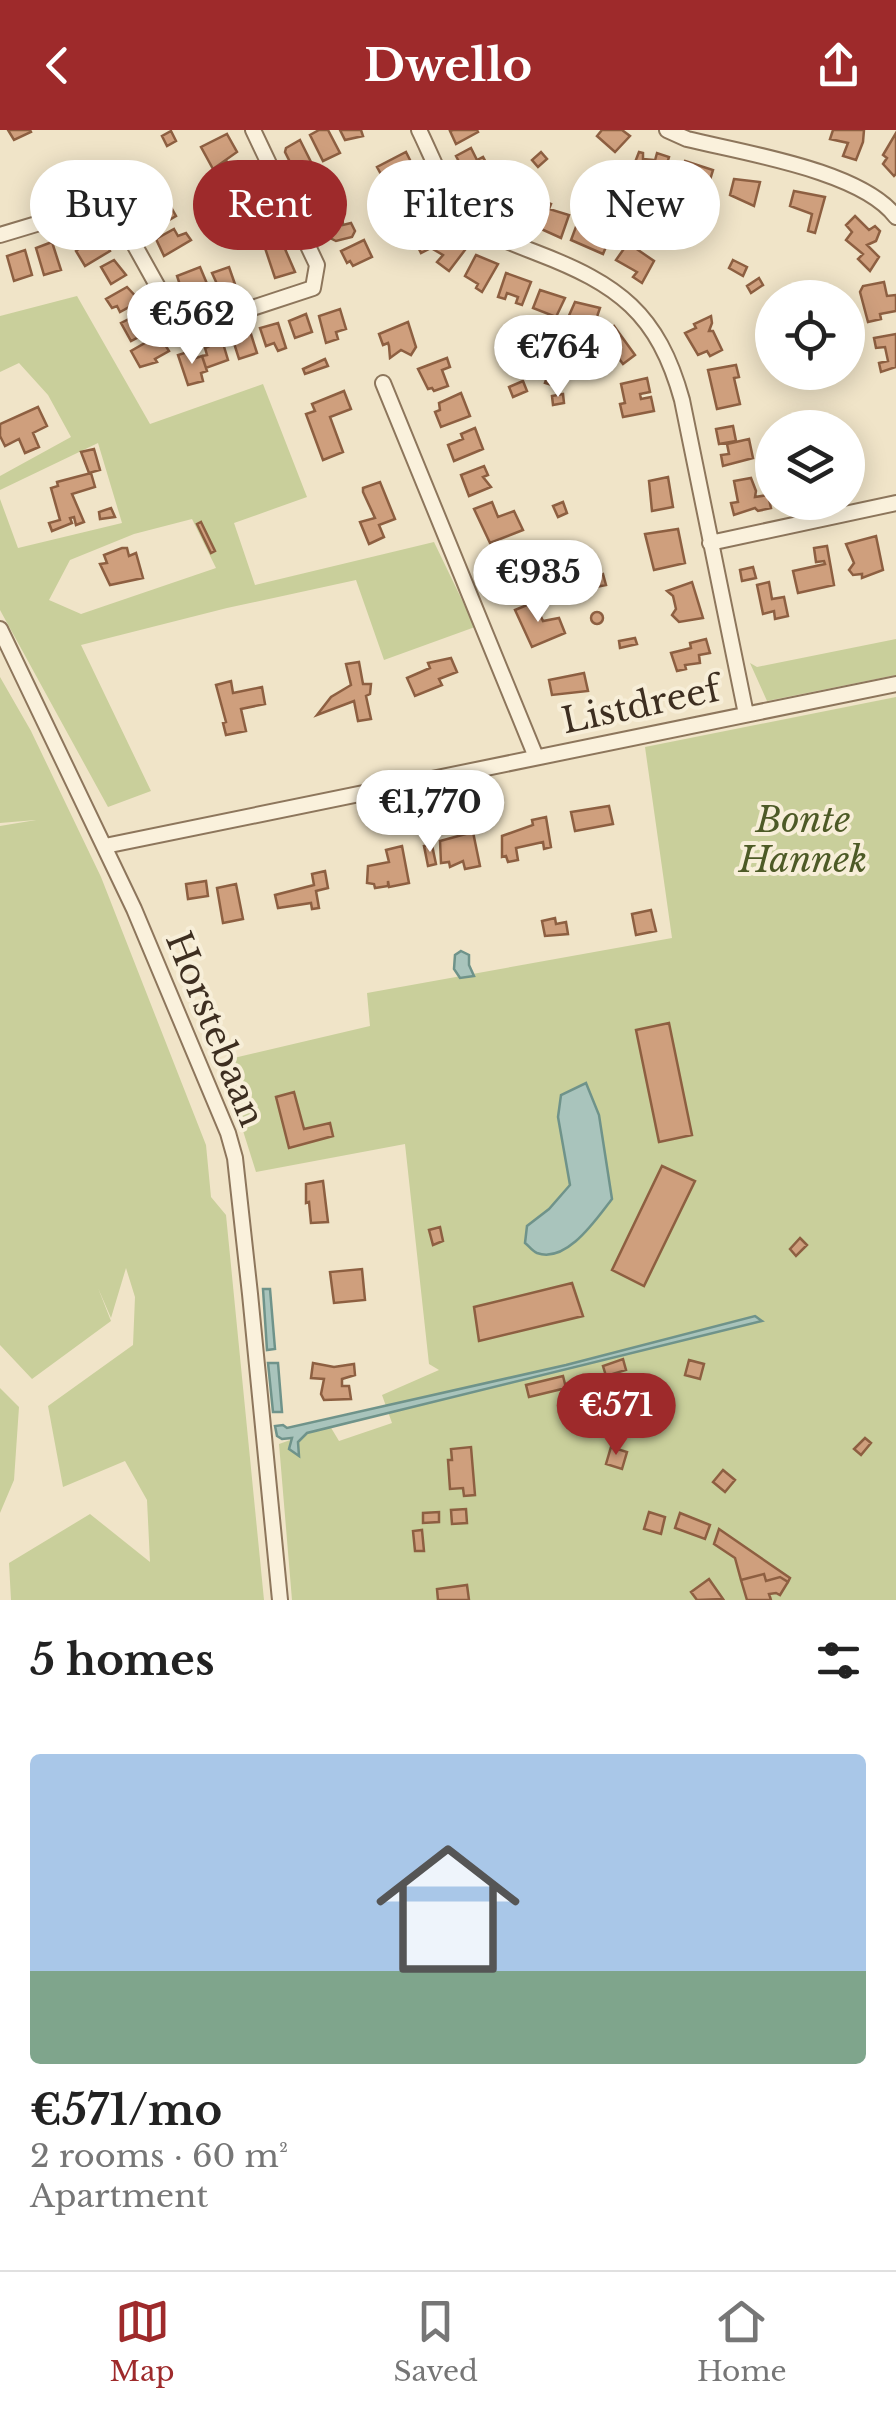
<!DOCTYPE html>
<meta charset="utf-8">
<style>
:root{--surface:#fff;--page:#f2f2f2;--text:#222;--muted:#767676;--line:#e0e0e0;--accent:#9e2a2b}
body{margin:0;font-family:"Libre Baskerville",serif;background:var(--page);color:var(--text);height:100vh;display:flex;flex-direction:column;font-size:38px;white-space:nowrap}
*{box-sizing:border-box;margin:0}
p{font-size:32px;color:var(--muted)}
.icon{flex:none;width:55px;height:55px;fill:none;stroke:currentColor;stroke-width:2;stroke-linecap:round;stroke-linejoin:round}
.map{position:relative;height:1470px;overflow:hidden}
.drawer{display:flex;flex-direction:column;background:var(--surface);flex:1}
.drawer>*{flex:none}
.hud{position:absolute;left:30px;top:30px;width:838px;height:90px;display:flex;gap:20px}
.buttons{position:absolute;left:755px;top:150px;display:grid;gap:20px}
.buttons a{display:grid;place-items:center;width:110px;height:110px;border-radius:50%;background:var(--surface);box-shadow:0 5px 25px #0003;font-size:50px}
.price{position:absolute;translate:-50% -85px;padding:0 22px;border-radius:35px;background:#fff;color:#222;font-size:32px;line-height:65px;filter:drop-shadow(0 2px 5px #0008)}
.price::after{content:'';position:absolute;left:50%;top:60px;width:30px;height:22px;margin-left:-15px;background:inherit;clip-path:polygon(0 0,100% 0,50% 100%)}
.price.active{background:var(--accent);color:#fff}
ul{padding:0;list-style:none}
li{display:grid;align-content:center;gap:20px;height:530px;padding:0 30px}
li+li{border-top:2px solid var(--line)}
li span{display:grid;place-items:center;height:310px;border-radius:10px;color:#555}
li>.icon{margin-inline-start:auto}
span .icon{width:180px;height:180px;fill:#fffc;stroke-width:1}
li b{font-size:42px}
h2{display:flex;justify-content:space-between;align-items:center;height:120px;padding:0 30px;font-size:42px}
.pill{padding:0 35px;border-radius:45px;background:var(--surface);box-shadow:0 5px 25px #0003;font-size:35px;line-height:90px}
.pill.active{background:var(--accent);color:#fff}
header{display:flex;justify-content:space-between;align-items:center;height:130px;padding:0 30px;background:var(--accent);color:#fff;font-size:45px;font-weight:800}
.dock{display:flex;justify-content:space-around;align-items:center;height:140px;border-top:2px solid var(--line);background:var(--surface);font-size:28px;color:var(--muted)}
.dock a{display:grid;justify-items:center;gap:5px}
.dock .active{color:var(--accent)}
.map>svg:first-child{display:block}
.green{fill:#c9cf9b;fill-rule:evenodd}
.water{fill:#a9c4bc;stroke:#6f938a;stroke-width:2.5}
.building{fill:#cf9f7d;stroke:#8d5f41;stroke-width:2.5}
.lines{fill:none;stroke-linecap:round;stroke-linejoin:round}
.minor-casing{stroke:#8d765c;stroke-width:18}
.minor{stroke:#faf1dc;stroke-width:14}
.labels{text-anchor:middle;stroke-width:8;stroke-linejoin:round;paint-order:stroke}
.street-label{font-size:35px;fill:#3d2e20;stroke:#f7eed8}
.park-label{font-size:35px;font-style:italic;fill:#4d5a26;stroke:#f7eed8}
</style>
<header><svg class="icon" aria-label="back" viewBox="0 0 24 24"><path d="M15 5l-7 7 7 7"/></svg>Dwello<svg class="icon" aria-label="share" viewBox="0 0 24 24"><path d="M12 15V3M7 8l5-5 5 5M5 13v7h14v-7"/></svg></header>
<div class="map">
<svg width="896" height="1470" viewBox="0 0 896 1470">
<rect width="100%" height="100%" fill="#f0e4c8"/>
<!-- green -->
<path class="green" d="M77 166 150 294 263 254 307 367 234 393 255 455 434 412 475 497 384 530 356 450 227 478 81 515 151 661 108 677 0 480V369L18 418 122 393 98 313 0 360V346L71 307 48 265 19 233 0 242V186ZM192 389 216 438 81 484 49 470 70 430 134 404Z
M896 509V545L767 571 750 533 757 537Z
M0 547 31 601 101 747 206 1015 211 1067 226 1085 264 1470H11L9 1433 90 1384 150 1432 147 1370 125 1331 63 1357 48 1276 133 1215 135 1167 126 1138 111 1188 98 1158 111 1191 32 1249 0 1215V696L36 690 0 693Z
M896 567V1470H292L279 1314 330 1296 339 1311 392 1293 382 1265 439 1240 429 1234 405 1014 256 1042 221 931 370 896 367 863 672 808 645 617Z
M0 1258 19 1277 14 1350 0 1383Z"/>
<!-- water -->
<path class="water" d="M461 821 469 825V835L474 846 460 848 454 839 455 825Z
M586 953 599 985 612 1069C597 1088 567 1134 537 1123 532 1121 529 1116 525 1113L527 1096 549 1079 570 1055 558 987 561 965Z
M263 1159H270L275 1219 267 1220Z
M755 1186 762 1191 307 1303 298 1312 299 1326 289 1319 292 1308 282 1309 277 1306 275 1296 283 1295 287 1298 566 1235Z
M268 1233H278L282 1282H273Z"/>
<!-- building -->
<path class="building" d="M8 0H30L31 2 14 10Z
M319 0H328L340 23 323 31 310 5Z
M340 0H361L363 6 345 10Z
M453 0H477L478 2 456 14 450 1Z
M602 0H622L630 6 615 22 597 6Z
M833 0H864L863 12 856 30 843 26 848 13 830 9Z
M171 1 176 11 167 16 162 6Z
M896 3V44L894 46 883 34 887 28 883 25Z
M227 4 237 22 213 39 201 17Z
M300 10 315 40 297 46 285 22 286 18Z
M471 18 477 30 483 27 488 36 467 47 456 26Z
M406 22 415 40 387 55 377 37Z
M541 22 547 29 538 37 532 30Z
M639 22 643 23V29L653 30 654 34 657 23 669 27 660 56 648 52 644 44 632 40Z
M685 31 713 40 704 70 685 68 686 64 676 62Z
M227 32 230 37 241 32 247 49 229 56 215 38Z
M493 44 527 70 513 89 501 80 504 76 494 68 491 72 479 63Z
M148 46 160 61 135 75 130 57Z
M419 49 427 65 419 69 422 74 407 82 396 61Z
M734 49 760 52 754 76 730 65Z
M254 57 263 77 236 88 230 69Z
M794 61 825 67 815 103 808 101 812 84 790 76Z
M325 63 333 79 339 76 342 82 330 88 328 83 318 88 311 70Z
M538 69 551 74 549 79 569 85 561 108 528 93Z
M167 70 176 86 150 101 144 91 154 85 150 79Z
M422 74 425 80 433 76 441 92 422 101 415 86 406 83Z
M342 82 343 95 351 93 355 101 352 107 336 111 328 107 331 102 328 95 333 92 330 88Z
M855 86 869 100 875 96 880 101 876 111 867 115 879 127 870 141 858 129 863 124 846 110 852 102 846 95Z
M577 94 593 100 595 94 606 98 604 104 610 107 603 124 571 110Z
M98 97 110 121 85 136 76 121 89 111 85 104Z
M174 99 178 106 186 103 191 110 164 126 156 109Z
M452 103 468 116 449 141 437 132 443 125 431 118 421 123 417 115 428 110 431 117 435 110 441 116Z
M364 110 372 127 353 136 350 131 347 133 341 121Z
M52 112 61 140 44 145 36 118Z
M282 112 295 142 275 148 265 118Z
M628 113 654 131 642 153 633 147 637 142 616 130Z
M25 120 32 145 14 151 7 126Z
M476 125 498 134 482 162 476 158 478 154 465 146Z
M114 130 126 145 111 154 101 137Z
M733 130 747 137 743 146 729 138Z
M200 137 213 168 191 174 185 157 181 158 177 146Z
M229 137 237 160 222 165 212 143Z
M506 143 531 152 522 175 516 173 518 167 507 163 505 169 498 167Z
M759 148 763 155 751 163 747 156Z
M884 152 887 166 896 165V181L880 184 881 189 868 192 860 162 863 156Z
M127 157 140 171 120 182 117 176 112 178 106 169Z
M540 160 565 168 556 187 533 178Z
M575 172 600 178 589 210 571 204 575 193 567 190Z
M340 179 346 199 336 202 338 209 326 213 319 186Z
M145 181 154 199 131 211 121 193Z
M306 184 312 202 295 208 289 191Z
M711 186 712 193 709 201H713L722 220 710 226 707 221 698 225 685 203 696 198 694 194Z
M408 192 416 217 411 225 401 220 390 228 389 216 388 213 383 215 379 204Z
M278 193 286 218 278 221 274 213 266 216 260 198Z
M614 196 635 225 623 234 601 205Z
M250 201 257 223 239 229 232 207Z
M896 204V237L881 242 879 233 888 231 885 217 876 218 874 208Z
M159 205 169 221 155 229 157 232 140 237 131 221Z
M222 210 228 230 206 238 202 226 207 225 205 218Z
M194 220 196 228 202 226 207 241 201 243 203 251 188 255 178 225Z
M580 224 588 227 582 244 574 241Z
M447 228 450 237 442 240 448 256 434 261 432 258 428 259 418 239Z
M325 229 328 236 305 244 303 239Z
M736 235 739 247 734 248 740 274 717 279 708 240Z
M550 238 558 240 552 255 545 253Z
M647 248 650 262 640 264 641 269 651 267 654 281 623 287 620 274 625 273 621 254Z
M523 251 527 261 513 267 509 257Z
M344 261 351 279 330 287 343 322 323 330 306 284 315 281 312 274Z
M461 263 470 286 441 297 435 282 440 280 439 273Z
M563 264 564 273 553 275 552 266Z
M38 277 47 296 33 303 39 317 25 323 19 309 5 316 0 306V294Z
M733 296 736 311 719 314 716 299Z
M475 298 483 319 454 331 448 315 463 309 461 304Z
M749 309 753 328 723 336 721 325 729 324 727 314Z
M94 319 100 340 89 343 81 322Z
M484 336 488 345 483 347 491 357 469 366 461 345Z
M91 343 95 357 72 364 84 392 76 395 74 387 70 388 72 393 52 401 49 393 60 390 51 358 58 356 57 352Z
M668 347 673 377 652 381 649 351Z
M751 348 756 361 755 367 768 365 771 378 758 381 755 378 734 385 731 373 738 372 734 351Z
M380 352 395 389 379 395 384 407 369 414 360 392 375 388 363 362V358Z
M492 372 498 387 514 381 523 400 490 413 474 379Z
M563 372 567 383 558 387 553 376Z
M111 378 115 387 100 389 99 382Z
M201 392 215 421 211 423 197 394Z
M678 399 685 433 654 440 645 404Z
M876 406 883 440 862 448V444L853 445 849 440 854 433 846 414Z
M827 416 834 455 798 463 793 441 825 434 824 431 816 432 814 418Z
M122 418H127L129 426 136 423 143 448 110 455 100 434 107 433 104 425Z
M523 423 537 450 509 457 494 433Z
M753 437 756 448 742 451 740 440Z
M603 444 606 455 596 457 594 446Z
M692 452 703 488 679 492 672 485 676 479 673 466 667 461Z
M769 452 772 469 784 467 788 486 775 489 774 481 763 484 757 455Z
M534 472 543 491 559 488 565 503 532 517 515 480Z
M591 488a6 6 0 1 1 12 0a6 6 0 1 1-12 0Z
M635 508 637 514 620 518 619 511Z
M706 509 710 523 699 525 700 533 685 535 686 539 677 541 671 523 691 518 690 513Z
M451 528 457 542 439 549 442 555 415 566 407 548 430 538 428 533Z
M359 532 363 554H371L370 564 366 566 371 589 358 591 354 571 317 585 331 567 351 555 346 534Z
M584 543 588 561 552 565 549 550Z
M231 551 233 563 262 557 265 574 241 579 246 601 226 605 223 593 226 592 216 555Z
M609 676 613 694 575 701 571 682Z
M546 687 551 717 544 719 543 712 516 718 518 730 508 732 506 726 502 727V706L533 695 532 690Z
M473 702 480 736 465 739 463 731 450 737 449 732 441 733 440 711Z
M432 715 436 734 428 736 424 716Z
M402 716 409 753 389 757 388 751V756L375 758 374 754 367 753 368 736 389 732 386 720Z
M325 741 328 758 316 761 319 778 312 779 311 773 278 778 275 765 314 755 312 744Z
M206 751 208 766 188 769 186 754Z
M236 754 243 789 223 793 217 758Z
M651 780 656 801 636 805 632 784Z
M555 788 556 794 566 792 568 804 545 806 542 791Z
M669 893 692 1005 659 1012 636 900Z
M294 962 304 999 330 993 333 1006 289 1018 276 967Z
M662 1036 695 1051 644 1156 612 1140Z
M323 1051 328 1092 311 1093 309 1072 306 1073V1054Z
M440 1097 443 1111 433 1115 429 1100Z
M800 1108 807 1115 796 1126 790 1119Z
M362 1139 365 1170 334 1173 330 1142Z
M572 1153 583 1186 479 1211 474 1177Z
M623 1229 626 1240 606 1246 603 1236Z
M689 1230 704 1234 700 1249 685 1245Z
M313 1233 334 1237 354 1234 355 1245 342 1249V1256H349L351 1269 324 1270 321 1264 324 1249 311 1248Z
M563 1246 566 1258 529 1267 526 1255Z
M865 1308 871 1313 861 1325 854 1319Z
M471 1317 475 1365 464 1366 463 1358 450 1359 448 1330H452L451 1319Z
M611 1317 627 1322 622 1339 606 1334Z
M723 1340 735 1350 725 1362 713 1352Z
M466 1379 467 1393 452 1394 451 1380Z
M439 1382V1392L423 1393V1383Z
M649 1382 665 1387 661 1404 644 1399Z
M680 1383 710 1395 705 1409 675 1398Z
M719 1399 790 1448 788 1452 780 1447 766 1451 764 1444 741 1450 735 1428 714 1414Z
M422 1400 424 1421H415L413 1401Z
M764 1444 766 1451 780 1447 788 1452 780 1465 776 1463 769 1464 771 1470H747L741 1450Z
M709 1449 723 1469 697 1470 691 1462Z
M467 1455 469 1470H438L437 1459Z"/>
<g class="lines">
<defs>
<path id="minor" d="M419 0C433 28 445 65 469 87 487 105 514 114 537 123 618 154 658 183 682 270L746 584
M667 0 687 9C744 23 862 41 896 87
M0 105 103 74 120 89 178 193 198 196 313 158 317 135 253 0
M383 253 536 627
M710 413 896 373
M0 499 134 779 228 1003 235 1028 250 1164 280 1470
M105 716 896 554"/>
</defs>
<!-- minor casing -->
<use href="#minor" class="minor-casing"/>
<!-- minor -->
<use href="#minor" class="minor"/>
</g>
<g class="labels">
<!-- street labels -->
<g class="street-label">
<text transform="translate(641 575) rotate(-12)" y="12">Listdreef</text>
<text transform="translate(215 899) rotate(68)" y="12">Horstebaan</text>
</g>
<!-- park labels -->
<g class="park-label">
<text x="803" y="702">Bonte<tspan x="803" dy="40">Hannek</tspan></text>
</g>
</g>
</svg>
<div class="buttons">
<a><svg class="icon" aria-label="locate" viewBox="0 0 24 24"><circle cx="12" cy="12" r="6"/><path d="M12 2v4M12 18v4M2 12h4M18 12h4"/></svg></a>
<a><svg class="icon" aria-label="layers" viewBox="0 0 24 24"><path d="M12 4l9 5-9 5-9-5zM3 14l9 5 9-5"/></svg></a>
</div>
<b class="price" style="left:192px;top:237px">€562</b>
<b class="price" style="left:558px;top:270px">€764</b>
<b class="price" style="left:538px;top:495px">€935</b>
<b class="price" style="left:430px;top:725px">€1,770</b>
<b class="price active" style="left:616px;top:1328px">€571</b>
<div class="hud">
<a class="pill">Buy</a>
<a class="pill active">Rent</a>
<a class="pill">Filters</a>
<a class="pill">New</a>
</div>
</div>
<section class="drawer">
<h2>5 homes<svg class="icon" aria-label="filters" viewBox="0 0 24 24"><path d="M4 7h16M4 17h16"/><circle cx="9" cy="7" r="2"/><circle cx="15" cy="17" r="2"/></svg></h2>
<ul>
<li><span style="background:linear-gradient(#a9c7e8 70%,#7fa58c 0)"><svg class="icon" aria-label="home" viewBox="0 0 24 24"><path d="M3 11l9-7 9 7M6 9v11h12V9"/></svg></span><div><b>€571/mo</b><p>2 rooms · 60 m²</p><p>Apartment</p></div></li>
</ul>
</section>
<nav class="dock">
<a class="active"><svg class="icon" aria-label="map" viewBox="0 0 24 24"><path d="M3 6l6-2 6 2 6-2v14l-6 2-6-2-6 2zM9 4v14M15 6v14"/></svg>Map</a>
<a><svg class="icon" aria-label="saved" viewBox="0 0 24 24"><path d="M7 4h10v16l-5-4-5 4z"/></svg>Saved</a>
<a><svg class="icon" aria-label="home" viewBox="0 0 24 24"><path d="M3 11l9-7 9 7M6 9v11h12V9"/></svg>Home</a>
</nav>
